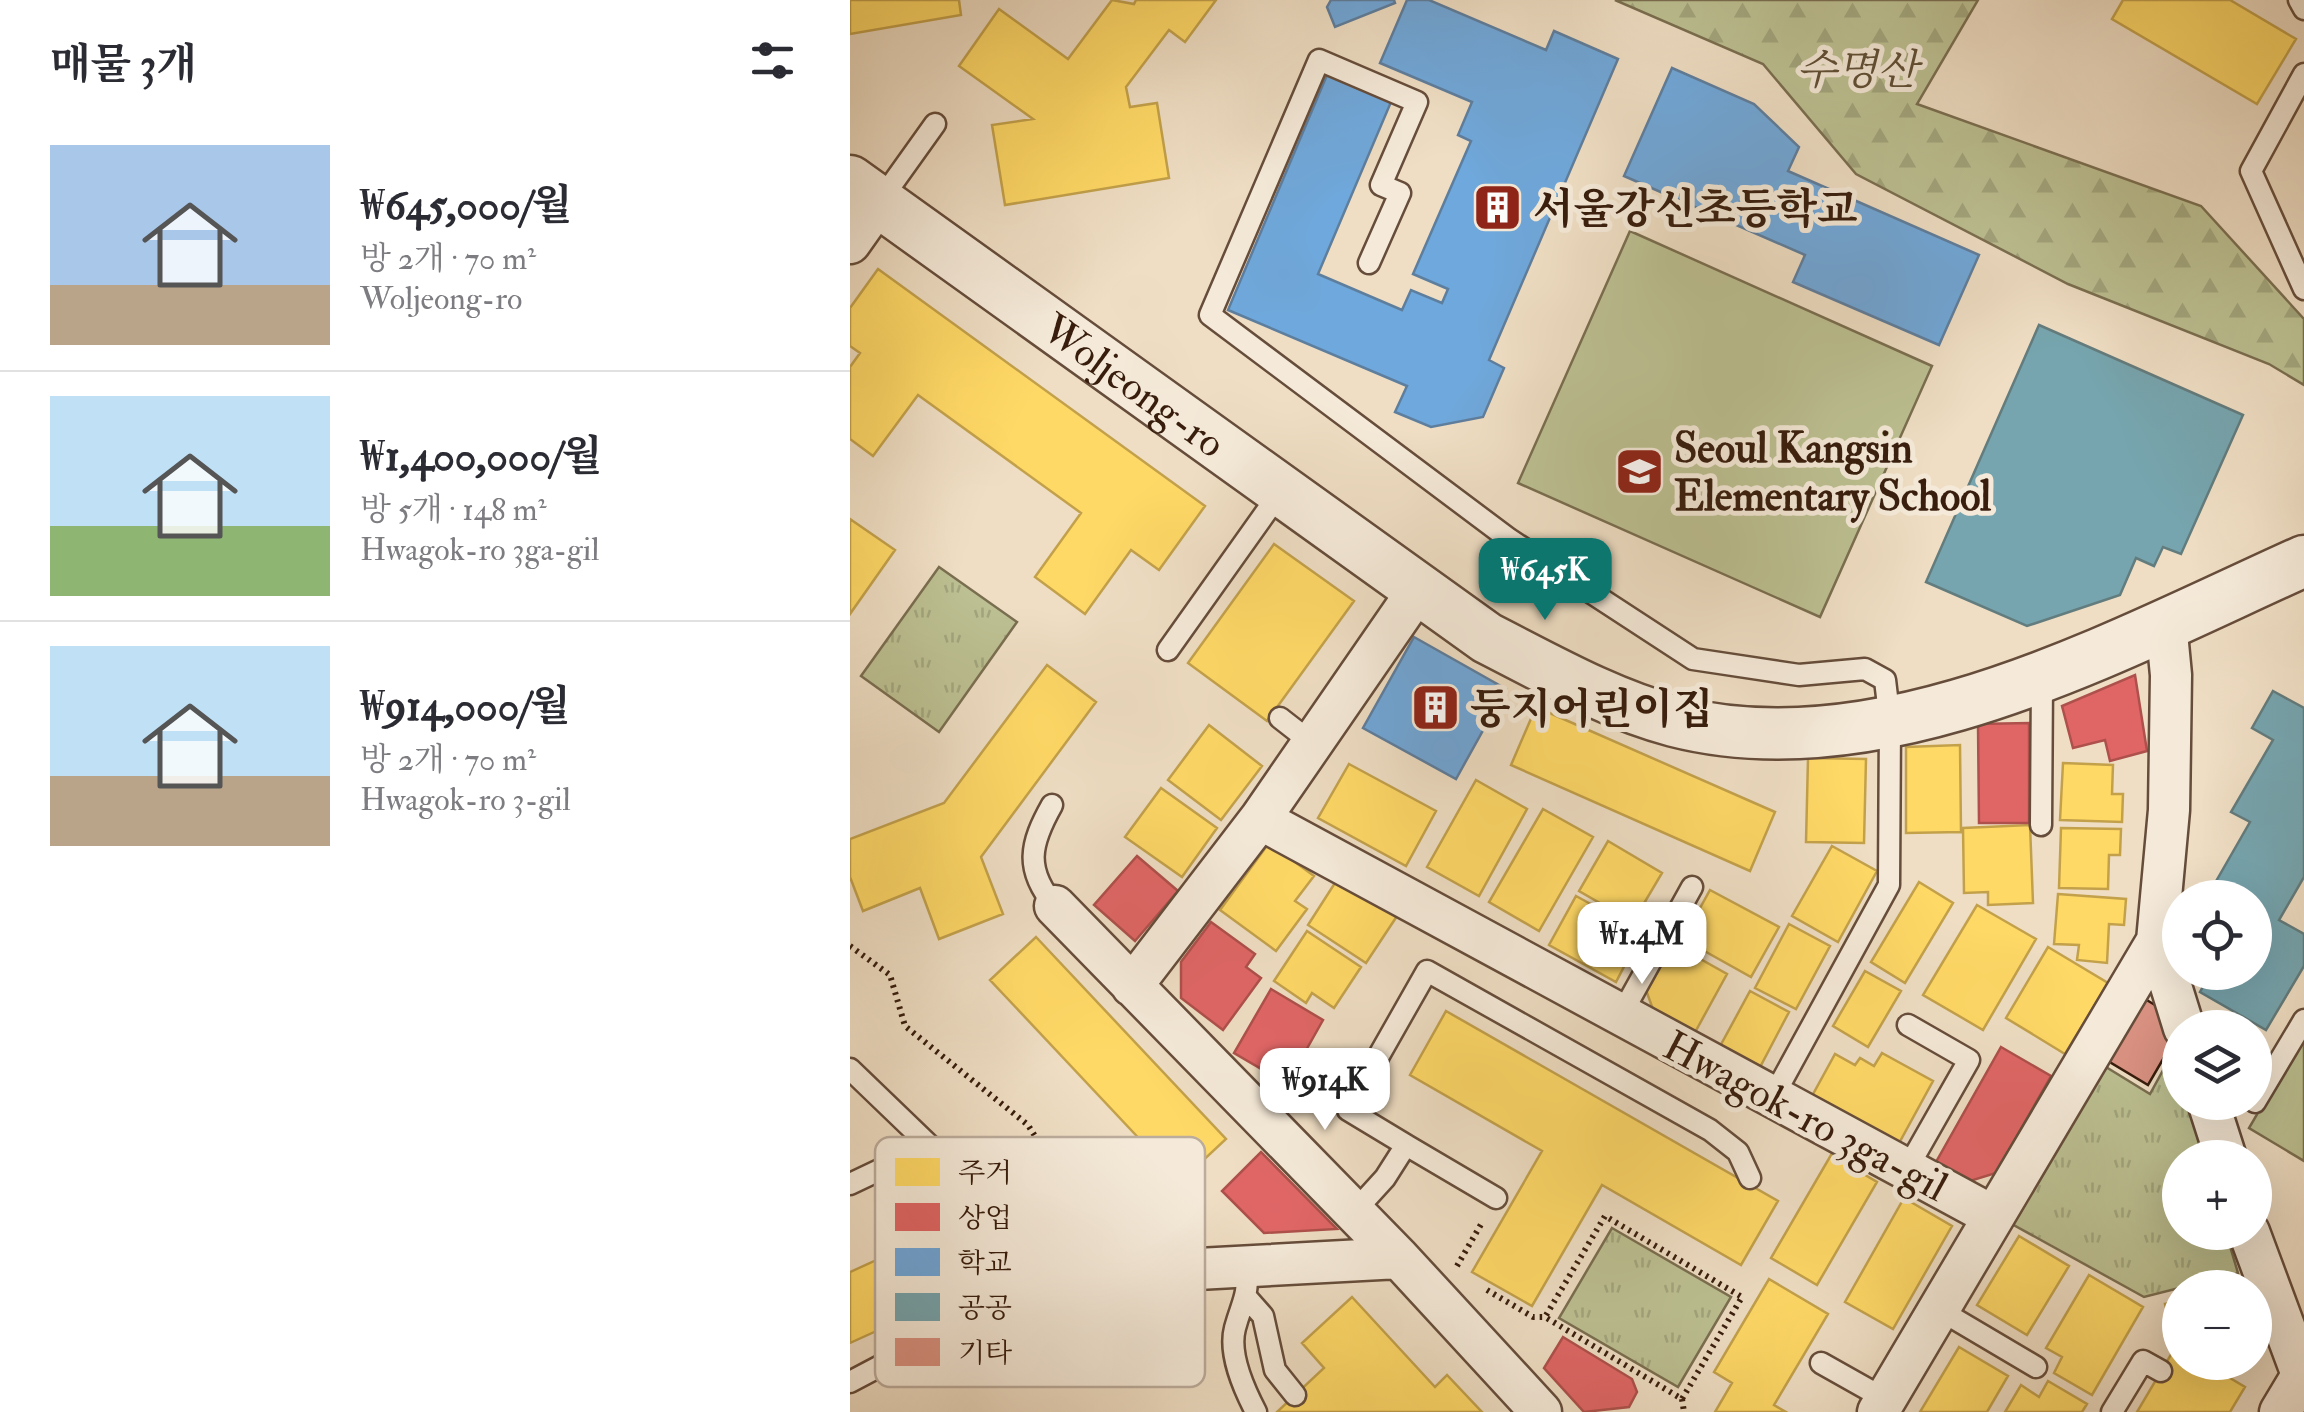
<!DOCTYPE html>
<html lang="ko">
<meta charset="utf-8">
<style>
:root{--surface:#fff;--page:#f2f2f3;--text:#2b2b33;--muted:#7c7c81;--line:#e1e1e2;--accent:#0f766e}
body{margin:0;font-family:"IM FELL Double Pica","Noto Serif KR",serif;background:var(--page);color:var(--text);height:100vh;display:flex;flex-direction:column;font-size:38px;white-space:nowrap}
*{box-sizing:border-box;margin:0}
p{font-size:32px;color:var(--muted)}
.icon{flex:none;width:55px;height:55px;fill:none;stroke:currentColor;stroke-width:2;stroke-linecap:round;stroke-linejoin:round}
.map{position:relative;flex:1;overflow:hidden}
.drawer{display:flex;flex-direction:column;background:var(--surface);width:850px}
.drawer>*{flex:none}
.fabs{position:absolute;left:1312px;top:880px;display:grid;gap:20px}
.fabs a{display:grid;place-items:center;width:110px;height:110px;border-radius:50%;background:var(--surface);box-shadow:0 10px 40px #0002;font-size:50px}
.price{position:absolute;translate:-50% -85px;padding:0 22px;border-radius:20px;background:#fff;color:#222;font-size:32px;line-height:65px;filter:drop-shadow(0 2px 5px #0008)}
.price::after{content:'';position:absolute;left:50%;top:60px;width:30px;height:22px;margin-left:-15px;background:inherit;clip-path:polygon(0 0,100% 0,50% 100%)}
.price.on{background:var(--accent);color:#fff}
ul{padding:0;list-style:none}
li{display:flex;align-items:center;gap:30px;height:250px;padding:0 50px}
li+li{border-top:2px solid var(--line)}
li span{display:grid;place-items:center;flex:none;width:280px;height:200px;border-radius:0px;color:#555}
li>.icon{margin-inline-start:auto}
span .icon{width:120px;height:120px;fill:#fffc;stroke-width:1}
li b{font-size:42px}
h2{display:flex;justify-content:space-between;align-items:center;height:120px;padding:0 50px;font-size:42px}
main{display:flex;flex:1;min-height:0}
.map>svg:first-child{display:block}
.green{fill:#bcc092;stroke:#7a6e50;stroke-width:2.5}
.forest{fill:url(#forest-firs);stroke:#7a6e50;stroke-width:2.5}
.park{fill:url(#park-tufts);stroke:#7a6e50;stroke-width:2.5}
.homes{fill:#ffd966;stroke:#c3a14b;stroke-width:2.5}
.shops{fill:#e06666;stroke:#ae504b;stroke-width:2.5}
.schools{fill:#6fa8dc;stroke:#5e7e9e;stroke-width:2.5}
.public{fill:#76a5af;stroke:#637c7e;stroke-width:2.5}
.building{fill:#da9282;stroke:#381d0d;stroke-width:2.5}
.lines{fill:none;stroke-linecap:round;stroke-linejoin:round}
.service-casing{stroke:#664d3b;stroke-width:25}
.minor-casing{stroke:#664d3b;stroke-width:45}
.tertiary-casing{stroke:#664d3b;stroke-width:55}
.path{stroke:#381d0d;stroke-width:6;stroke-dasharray:2.5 5;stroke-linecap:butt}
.service{stroke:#f5ead9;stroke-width:20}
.minor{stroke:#f5ead9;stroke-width:40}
.tertiary{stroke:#f5ead9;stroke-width:50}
.labels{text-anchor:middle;stroke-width:10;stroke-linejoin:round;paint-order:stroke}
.park-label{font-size:42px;font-style:italic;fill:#604e35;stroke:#f5ead9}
.poi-label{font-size:42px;font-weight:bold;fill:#381d0d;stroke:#f5ead9;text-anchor:start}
.street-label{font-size:42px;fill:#381d0d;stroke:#f5ead9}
.key{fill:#f5ead9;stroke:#bcac9c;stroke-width:2.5}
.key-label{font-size:28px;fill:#381d0d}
</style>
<main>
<section class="drawer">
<h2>매물 3개<svg class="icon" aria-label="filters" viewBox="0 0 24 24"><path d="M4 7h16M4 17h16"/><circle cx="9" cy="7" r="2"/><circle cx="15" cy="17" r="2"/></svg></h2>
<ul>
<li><span style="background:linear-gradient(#a9c7e8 70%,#b9a48a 0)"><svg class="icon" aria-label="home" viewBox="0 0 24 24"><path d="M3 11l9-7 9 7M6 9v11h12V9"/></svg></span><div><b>₩645,000/월</b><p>방 2개 · 70 m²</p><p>Woljeong-ro</p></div></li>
<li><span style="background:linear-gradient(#bfe0f5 65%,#8fb573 0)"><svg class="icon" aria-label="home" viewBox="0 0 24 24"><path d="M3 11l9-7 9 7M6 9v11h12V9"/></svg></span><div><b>₩1,400,000/월</b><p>방 5개 · 148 m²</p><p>Hwagok-ro 3ga-gil</p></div></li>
<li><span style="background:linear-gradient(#bfe0f5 65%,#b9a48a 0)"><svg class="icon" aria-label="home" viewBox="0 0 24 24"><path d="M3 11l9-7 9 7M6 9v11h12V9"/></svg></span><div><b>₩914,000/월</b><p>방 2개 · 70 m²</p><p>Hwagok-ro 3-gil</p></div></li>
</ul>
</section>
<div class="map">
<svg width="1454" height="1412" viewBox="0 0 1454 1412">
<defs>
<pattern id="forest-firs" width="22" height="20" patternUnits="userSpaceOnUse" patternTransform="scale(2.5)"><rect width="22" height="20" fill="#bcc092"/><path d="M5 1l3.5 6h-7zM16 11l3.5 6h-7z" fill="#a2a57d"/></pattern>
<pattern id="park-tufts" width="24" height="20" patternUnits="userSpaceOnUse" patternTransform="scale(2.5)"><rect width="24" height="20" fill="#bcc092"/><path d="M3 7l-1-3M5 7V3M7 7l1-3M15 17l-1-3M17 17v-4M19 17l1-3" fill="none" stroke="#a2a57d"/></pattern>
</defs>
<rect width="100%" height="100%" fill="#efdec4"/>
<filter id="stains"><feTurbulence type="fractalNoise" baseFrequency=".002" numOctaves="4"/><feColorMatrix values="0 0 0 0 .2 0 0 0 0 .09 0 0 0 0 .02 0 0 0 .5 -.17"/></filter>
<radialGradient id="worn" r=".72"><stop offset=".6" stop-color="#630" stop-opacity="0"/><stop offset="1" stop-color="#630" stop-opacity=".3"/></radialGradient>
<!-- green -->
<path class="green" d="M780 231 1082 366 970 617 668 483Z
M1454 1034V1161L1399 1128Z"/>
<!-- forest -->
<path class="forest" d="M765 0H1128L1067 104 1351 206 1454 319V385L1419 364 1218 284 1006 174 913 64Z"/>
<!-- park -->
<path class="park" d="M89 567 167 622 89 732 11 676Z
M1323 1052 1330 1075V1102L1338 1103 1354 1157 1330 1158V1232L1376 1233 1388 1273 1294 1297 1160 1223 1251 1064 1300 1094Z
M762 1228 881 1297 828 1387 709 1318Z"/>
<!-- homes -->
<path class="homes" d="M0 0H109L111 15 0 34Z
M262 0 284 4 286 0H366L335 42 319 30 276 87 280 107 307 103 319 178 155 205 142 125 183 119 109 66 149 9 218 59Z
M1273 0H1380L1446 39 1407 104 1262 19Z
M28 269 355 506 309 570 281 550 235 614 185 577 231 513 68 395 23 456 0 439V367L10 353 0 346V308Z
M0 519 45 550 0 614Z
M424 544 504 601 417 721 338 663Z
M197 665 246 702 131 857 153 914 89 939 70 888 13 911 0 877V839L94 803Z
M686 707 925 812 900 871 661 765Z
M359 725 412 766 371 820 318 780Z
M1110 745 1111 832 1056 833V747Z
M958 758 1016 759 1014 843 956 842Z
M1213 763 1263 765 1262 794H1273L1272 822 1210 820Z
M499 764 586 811 556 866 468 818Z
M626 780 677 809 629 896 577 867Z
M311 788 367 828 332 877 275 837Z
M693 809 743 837 689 931 639 902Z
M1180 825 1183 903 1138 905V892L1114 893 1113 828Z
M1211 828 1271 829 1270 855H1259L1258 889 1209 888Z
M758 841 812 873 783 922 729 891Z
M419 843 464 876 445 901 457 909 426 951 370 910Z
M982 846 1027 871 988 942 942 916Z
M492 872 551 910 516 963 458 925Z
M1069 882 1103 903 1055 983 1021 962Z
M860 890 929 927 901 977 833 939Z
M1208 894 1276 899 1274 925 1259 924 1257 963 1227 960 1229 945 1204 944Z
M726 896 792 932 766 982 699 945Z
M1127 905 1186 939 1133 1030 1073 995Z
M939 924 980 946 946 1009 905 988Z
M457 931 511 967 484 1008 462 993 456 1003 424 981Z
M186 937 376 1139 330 1182 140 980Z
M822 943 877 974 843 1036 805 1015 796 990Z
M1198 947 1258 983 1215 1054 1156 1018Z
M1015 971 1051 991 1018 1047 983 1026Z
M900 991 939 1012 908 1071 868 1050Z
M596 1011 928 1201 891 1265 752 1185 682 1306 622 1272 692 1151 560 1075Z
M1032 1053 1083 1081 1048 1145 962 1096 985 1054 1005 1065 1010 1058 1024 1066Z
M981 1155 1027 1182 967 1285 921 1258Z
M1054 1198 1102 1226 1043 1329 995 1302Z
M112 1221 139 1280 0 1343V1272Z
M1169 1236 1219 1266 1177 1335 1127 1305Z
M1239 1275 1293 1307 1242 1395 1204 1373 1212 1357 1196 1348Z
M919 1279 978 1314 924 1405 936 1412H865L882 1383 864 1372Z
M502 1297 585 1387 597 1375 632 1412H427L474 1368 452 1343Z
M1330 1300V1339L1323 1335 1315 1304Z
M1326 1346 1330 1349V1362H1353L1395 1387 1380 1412H1287Z
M1109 1347 1158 1376 1137 1412H1070Z
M1198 1381 1237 1404 1232 1412H1155L1171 1385 1189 1397Z"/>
<!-- shops -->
<path class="shops" d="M1285 675 1297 751 1260 761 1255 740 1223 748 1212 706Z
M1179 723V823H1129L1128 724Z
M287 856 328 891 285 941 244 905Z
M361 922 405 954 396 967 411 978 373 1030 331 998V962Z
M421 989 473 1020 437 1084 384 1053Z
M1151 1047 1201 1076 1146 1173 1120 1181 1086 1162Z
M411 1152 487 1229 414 1233 372 1191Z
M713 1337 782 1379 787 1392 779 1407 734 1412 694 1368Z"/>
<!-- schools -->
<path class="schools" d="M481 0H544L545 3 485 27 477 7Z
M557 0H579L696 50 704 31 768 59 639 360 654 368 633 417 581 427 545 412 557 386 378 310 477 75 541 102 468 274 552 310 561 290 592 303 598 289 563 274 621 141 608 135 622 102 530 63Z
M822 68 904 104 949 147 938 171 1129 255 1089 345 943 282 955 255 774 176Z
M564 637 656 689 606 779 513 728Z"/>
<!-- public -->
<path class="public" d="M1189 325 1393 415 1331 554 1313 547 1304 566 1286 558 1270 595 1177 626 1076 582Z
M1423 691 1454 708V877L1429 920 1454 934V966L1416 1030 1350 992 1361 972H1405V898L1357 897 1400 822 1381 812 1423 740 1402 728Z"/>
<!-- building -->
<path class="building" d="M1295 999 1315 1011 1323 1042 1298 1085 1258 1061Z"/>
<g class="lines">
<defs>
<path id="service" d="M1449 0 1454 9
M1454 74 1401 171 1454 289
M30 201 85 124
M519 263 550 193 531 185 567 102 469 60 360 315 659 539 843 659 949 675 1015 669 1035 680 1040 722 1039 885 923 1097
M318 650 431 491
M430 718 462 743
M202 805C180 844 174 869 205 906
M1191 825 1192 679
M771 1015 842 887
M0 1069 210 1271 274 1273
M1405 1102 1454 1020
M556 1145 646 1198
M1057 1169 1119 1060 1058 1025
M0 1184 80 1146
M504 1212 535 1178 556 1145 498 1110 577 971 860 1130 888 1152 900 1178
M397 1266C398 1299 393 1299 385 1328 378 1354 394 1389 406 1412
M398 1299 413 1316 425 1370 445 1395
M1088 1309 1186 1367
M971 1363 1035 1399
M0 1382 210 1271
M1262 1412 1293 1361 1311 1371"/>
<path id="minor" d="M0 243 29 202
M1316 623 1321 675 1319 810 1307 941 1334 1028
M410 819 1141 1215
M205 906 549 1258 691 1412
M282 986 410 819 568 590
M1358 1102 1376 1158
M1399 1232 1454 1380
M274 1273 549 1258
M1028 1412 1307 941
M1430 1412 1451 1377"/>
<g id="tertiary">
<path id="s1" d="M0 181 637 638C696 668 759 704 824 721 1033 775 1269 644 1454 561"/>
</g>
</defs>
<!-- service casing -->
<use href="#service" class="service-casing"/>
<!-- minor casing -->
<use href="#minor" class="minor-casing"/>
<!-- tertiary casing -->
<use href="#tertiary" class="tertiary-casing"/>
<!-- path -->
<path class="path" d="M0 946 40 975 55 1026 178 1125 208 1173 272 1235
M607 1266 633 1221
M637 1290 683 1317H695L755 1216 892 1297 832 1399 695 1317
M832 1399 834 1412"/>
<!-- service -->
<use href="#service" class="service"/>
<!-- minor -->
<use href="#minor" class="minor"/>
<!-- tertiary -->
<use href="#tertiary" class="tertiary"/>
</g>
<!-- icons -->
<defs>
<symbol id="building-square" viewBox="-11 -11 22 22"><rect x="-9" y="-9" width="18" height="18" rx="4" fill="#8f2418" stroke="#f5ead9"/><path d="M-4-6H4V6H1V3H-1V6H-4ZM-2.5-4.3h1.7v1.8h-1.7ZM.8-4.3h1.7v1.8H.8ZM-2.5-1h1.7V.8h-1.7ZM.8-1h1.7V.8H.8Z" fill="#fff"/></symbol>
<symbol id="school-square" viewBox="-11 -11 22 22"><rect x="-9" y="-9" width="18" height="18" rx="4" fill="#8f2418" stroke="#f5ead9"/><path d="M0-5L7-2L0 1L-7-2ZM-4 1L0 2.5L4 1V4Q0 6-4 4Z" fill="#fff"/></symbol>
</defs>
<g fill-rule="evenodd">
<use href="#building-square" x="620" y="180" width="55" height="55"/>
<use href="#school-square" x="762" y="444" width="55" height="55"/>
<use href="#building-square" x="558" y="680" width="55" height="55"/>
</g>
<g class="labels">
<!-- park labels -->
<g class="park-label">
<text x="1007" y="84">수명산</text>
</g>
<!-- poi labels -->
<g class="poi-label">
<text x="683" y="223">서울강신초등학교</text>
<text x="824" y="462">Seoul Kangsin<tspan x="824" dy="48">Elementary School</tspan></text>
<text x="620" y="723">둥지어린이집</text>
</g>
<!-- street labels -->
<g class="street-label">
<text dy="15" stroke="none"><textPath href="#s1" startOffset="350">Woljeong-ro</textPath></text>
<text transform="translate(956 1115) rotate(28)" y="15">Hwagok-ro 3ga-gil</text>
</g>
</g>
<!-- legend -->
<rect x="25" y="1137" width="330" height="250" rx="15" class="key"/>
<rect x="45" y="1158" width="45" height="28" fill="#ffd966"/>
<rect x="45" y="1203" width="45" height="28" fill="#e06666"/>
<rect x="45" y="1248" width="45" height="28" fill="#6fa8dc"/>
<rect x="45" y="1293" width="45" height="28" fill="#76a5af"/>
<rect x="45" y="1338" width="45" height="28" fill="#da9282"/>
<g class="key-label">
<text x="108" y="1182">주거</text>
<text x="108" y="1227">상업</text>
<text x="108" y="1272">학교</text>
<text x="108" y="1317">공공</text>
<text x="108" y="1362">기타</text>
</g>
<rect width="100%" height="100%" filter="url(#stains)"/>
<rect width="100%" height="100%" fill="url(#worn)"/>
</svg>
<div class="fabs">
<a><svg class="icon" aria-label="locate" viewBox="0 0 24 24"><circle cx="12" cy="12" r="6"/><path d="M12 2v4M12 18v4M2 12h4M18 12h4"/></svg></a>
<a><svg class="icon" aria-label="layers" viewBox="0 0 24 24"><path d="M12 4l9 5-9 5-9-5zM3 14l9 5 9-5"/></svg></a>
<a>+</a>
<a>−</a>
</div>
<b class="price on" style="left:695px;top:623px">₩645K</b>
<b class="price" style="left:792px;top:987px">₩1.4M</b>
<b class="price" style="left:475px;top:1133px">₩914K</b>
</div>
</main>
